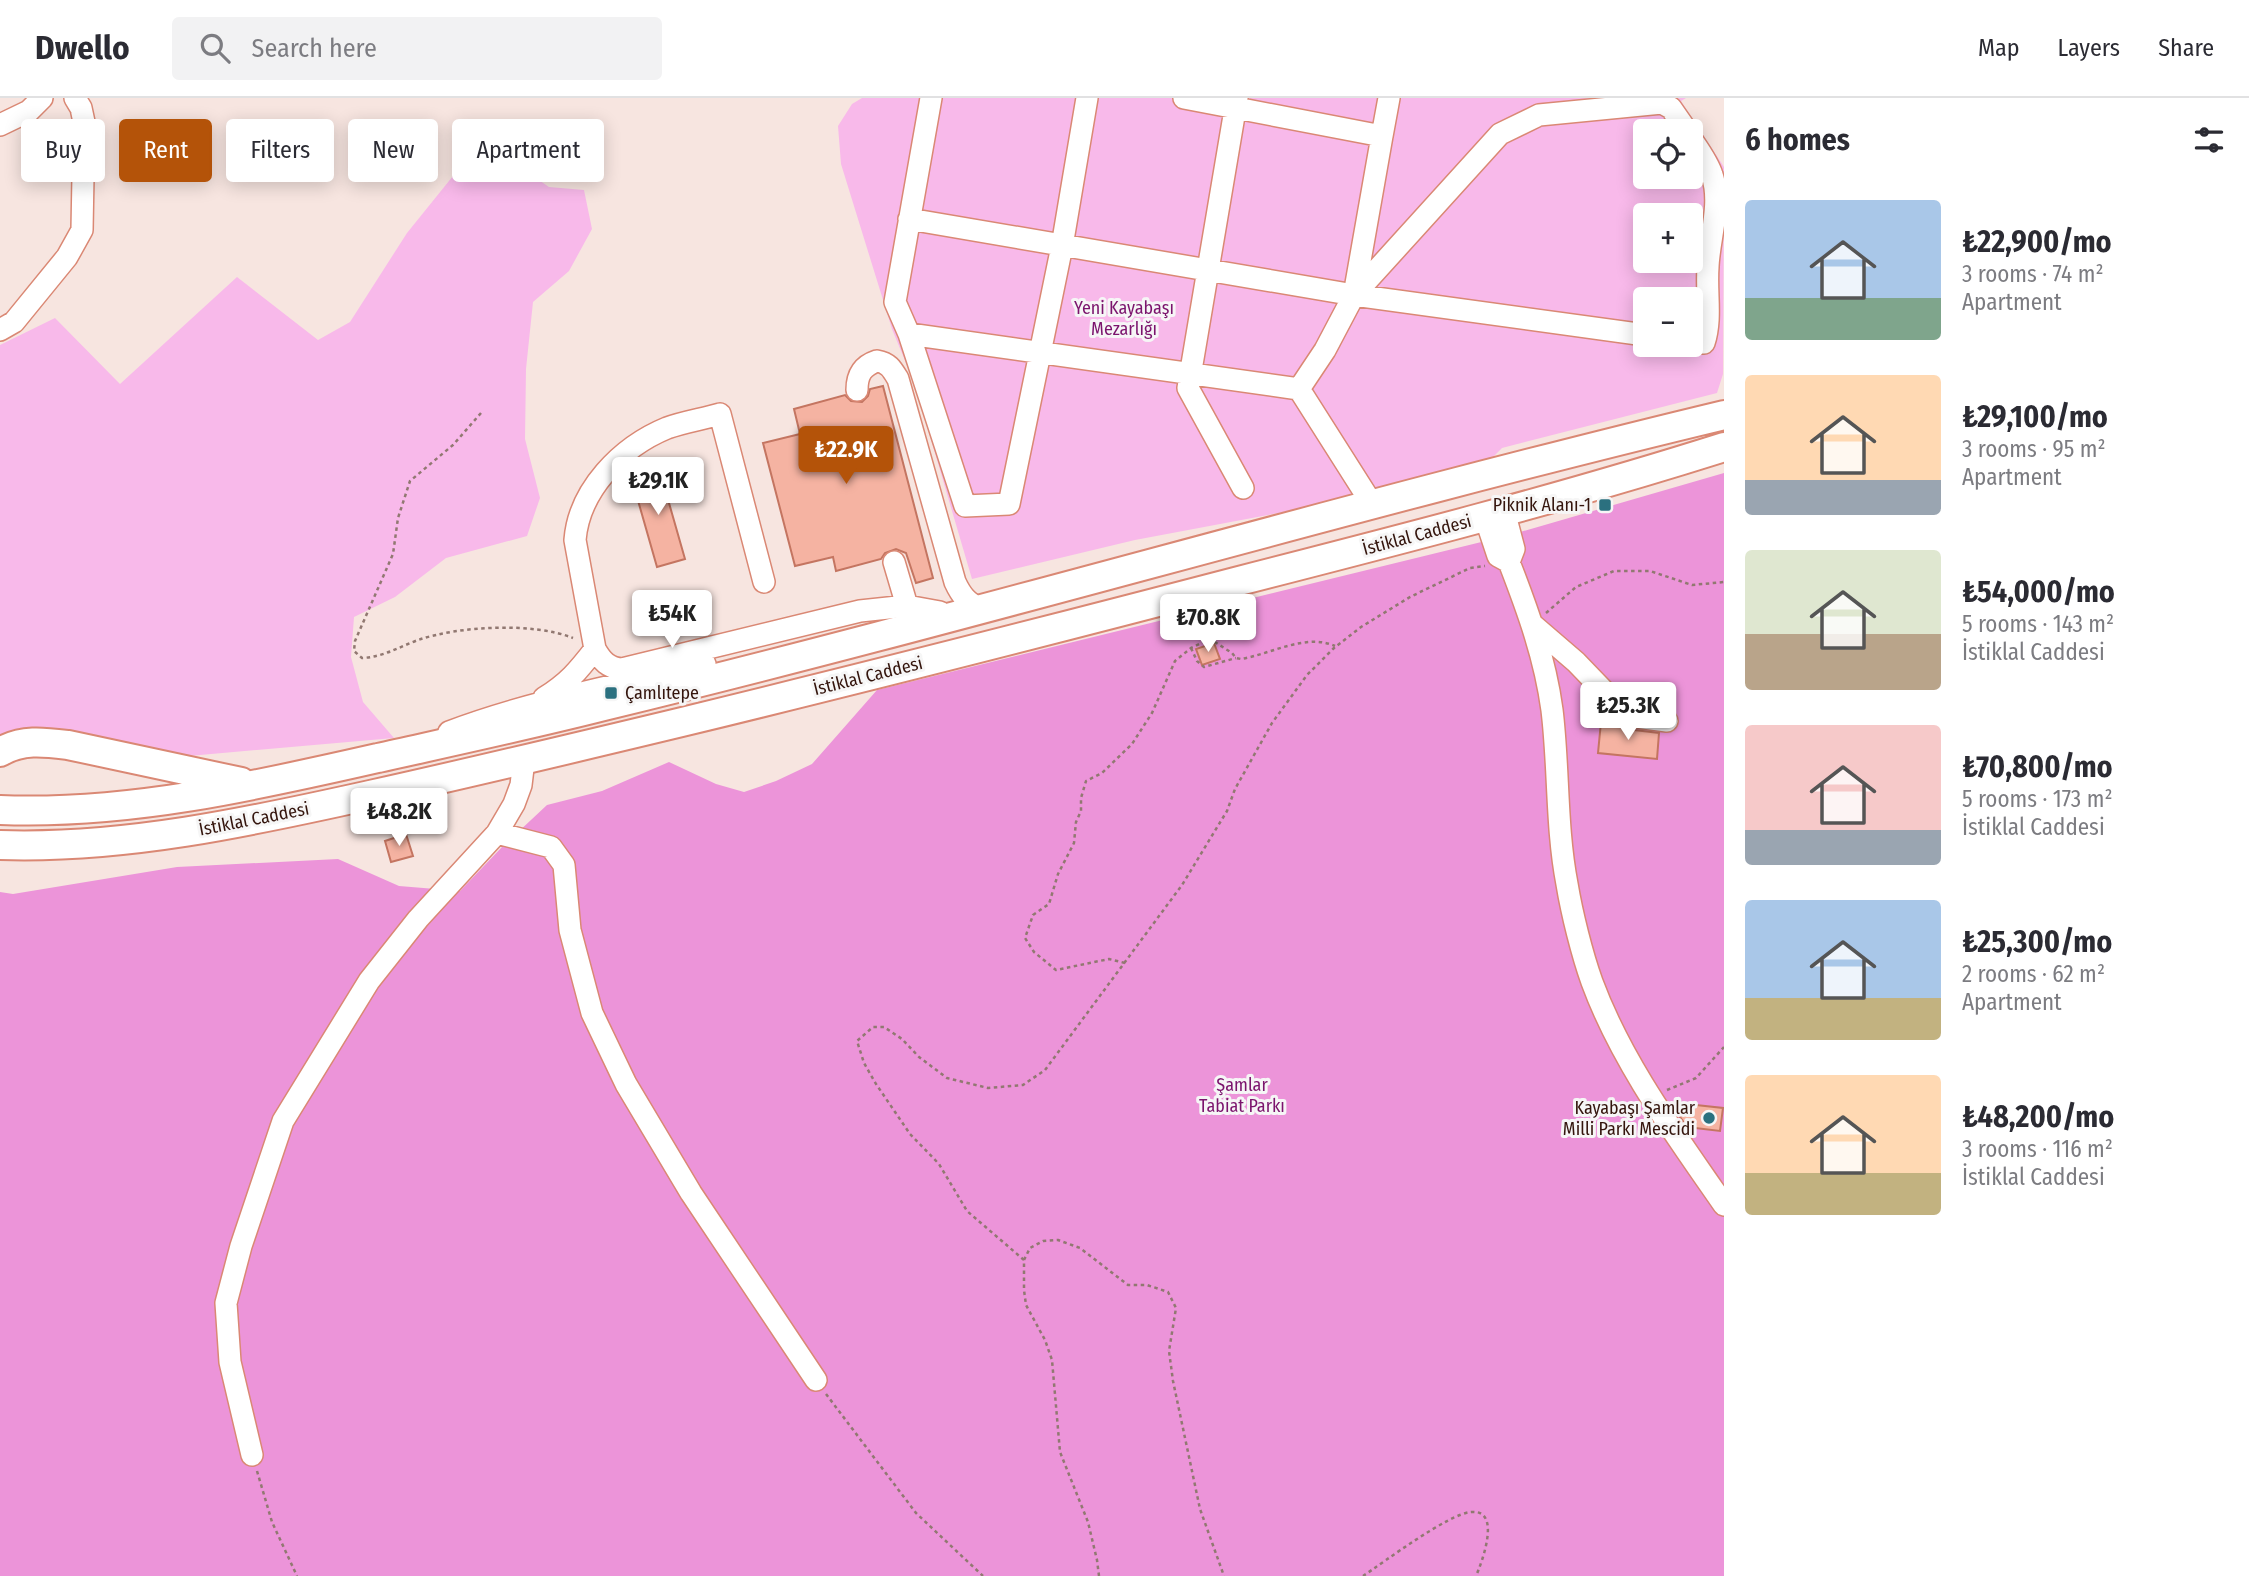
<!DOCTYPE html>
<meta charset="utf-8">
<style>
:root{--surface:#fff;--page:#f2f2f3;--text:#2b2b33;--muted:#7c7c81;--line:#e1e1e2;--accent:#b45309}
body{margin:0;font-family:"Fira Sans Condensed",sans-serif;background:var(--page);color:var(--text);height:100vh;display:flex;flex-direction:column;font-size:26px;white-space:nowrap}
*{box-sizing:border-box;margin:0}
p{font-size:23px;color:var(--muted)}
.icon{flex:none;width:38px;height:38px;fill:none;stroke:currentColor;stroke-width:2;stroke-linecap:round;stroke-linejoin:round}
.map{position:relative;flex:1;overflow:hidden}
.sheet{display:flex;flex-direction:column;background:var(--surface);width:525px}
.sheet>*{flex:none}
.guide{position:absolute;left:21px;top:21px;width:665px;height:63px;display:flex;gap:14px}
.fabs{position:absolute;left:1633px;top:21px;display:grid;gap:14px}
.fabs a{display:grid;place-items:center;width:70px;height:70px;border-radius:7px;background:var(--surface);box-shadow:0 4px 18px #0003;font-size:35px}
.price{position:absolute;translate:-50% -60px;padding:0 16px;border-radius:7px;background:#fff;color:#222;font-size:23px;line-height:46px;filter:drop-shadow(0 2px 4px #0008)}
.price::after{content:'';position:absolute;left:50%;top:42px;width:21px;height:16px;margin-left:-10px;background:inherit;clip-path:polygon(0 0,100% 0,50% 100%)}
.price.active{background:var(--accent);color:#fff}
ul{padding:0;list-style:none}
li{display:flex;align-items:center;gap:21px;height:175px;padding:0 21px}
li span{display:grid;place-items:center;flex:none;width:196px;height:140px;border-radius:7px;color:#555}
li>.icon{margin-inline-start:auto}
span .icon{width:84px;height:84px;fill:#fffc;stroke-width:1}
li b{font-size:30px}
h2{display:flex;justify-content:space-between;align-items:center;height:84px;padding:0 21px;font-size:30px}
.pill{padding:0 24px;border-radius:7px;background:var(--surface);box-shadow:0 4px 18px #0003;font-size:24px;line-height:63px}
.pill.active{background:var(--accent);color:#fff}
header{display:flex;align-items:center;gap:42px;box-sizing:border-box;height:98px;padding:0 35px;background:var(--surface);border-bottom:2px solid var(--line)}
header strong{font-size:33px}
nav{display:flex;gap:38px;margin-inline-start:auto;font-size:24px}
.search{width:490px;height:63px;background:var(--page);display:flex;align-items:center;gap:18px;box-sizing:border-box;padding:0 24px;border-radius:7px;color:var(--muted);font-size:26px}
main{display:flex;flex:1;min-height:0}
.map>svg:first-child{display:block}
.green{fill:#f8b9ea;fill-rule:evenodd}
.forest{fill:#ec94d9}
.building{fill:#f5b3a2;stroke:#c47561;stroke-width:2}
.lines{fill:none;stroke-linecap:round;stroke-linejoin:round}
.minor-casing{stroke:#da8874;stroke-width:24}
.major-casing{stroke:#da8874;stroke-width:32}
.path{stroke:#917871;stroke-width:2.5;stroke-dasharray:3.5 3.5;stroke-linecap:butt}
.minor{stroke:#fff;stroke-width:21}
.major{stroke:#fff;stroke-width:28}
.poi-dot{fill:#2b707f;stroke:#f6f6f6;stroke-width:2.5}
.labels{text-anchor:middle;stroke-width:6;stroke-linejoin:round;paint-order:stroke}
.park-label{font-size:18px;fill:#7b146d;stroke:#f6f6f6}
.poi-label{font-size:18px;fill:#34150d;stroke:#f6f6f6;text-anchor:end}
.street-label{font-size:18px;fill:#34150d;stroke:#f6f6f6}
</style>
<header>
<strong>Dwello</strong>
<div class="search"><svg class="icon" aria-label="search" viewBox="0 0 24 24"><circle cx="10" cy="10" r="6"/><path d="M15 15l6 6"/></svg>Search here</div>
<nav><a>Map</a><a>Layers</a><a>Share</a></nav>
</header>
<main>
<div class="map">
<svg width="1724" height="1478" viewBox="0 0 1724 1478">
<rect width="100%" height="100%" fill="#f7e5e0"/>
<!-- green -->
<path class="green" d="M862 0H1686L1681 3 1724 69 1723 276 1717 295 1502 350 1491 361 1294 412 1135 442 972 481 915 287 892 231 841 66 838 28 852 6ZM1645 33H1690V79H1645ZM1645 117H1690V163H1645ZM1645 201H1690V247H1645Z
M508 61 549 89 584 92 592 131 569 173 533 204 526 271 525 341 540 400 527 438 446 460 395 499 354 519 351 559 363 604 394 640 189 658 0 639V247L55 220 120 286 237 179 318 242 350 224 407 135 453 78Z"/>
<!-- forest -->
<path class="forest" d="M1724 375V1478H0V794L13 796 177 769 338 761 399 788 460 793 502 749 547 707 602 693 669 664 716 686 744 694 776 683 812 666 877 592 1510 437Z"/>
<!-- building -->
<path class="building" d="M883 288 933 480 916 485 906 455 896 451 885 455 881 461 836 473 833 459 795 468 763 345 800 336 794 311 845 297 851 303 862 304 868 298 870 291Z
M659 370 685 461 657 469 631 378Z
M1214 545 1220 561 1202 567 1196 551Z
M1601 624 1617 625 1626 631 1659 635 1657 661 1598 655Z
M406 736 413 758 391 764 385 743Z
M1696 1007 1723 1010 1720 1033 1687 1029 1680 1019Z"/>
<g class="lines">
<defs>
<path id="minor" d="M931 0 895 204 909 236 965 408 1009 406 1062 148 1087 0
M1237 0 1188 290 1243 390
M0 27 29 13 42 0
M1382 38 1389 0
M1690 39C1698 51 1708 64 1712 77 1722 106 1709 140 1708 169 1706 195 1712 221 1704 245L1690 243
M909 121 1354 197 1382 38 1184 0
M1354 197 1645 237
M0 232 14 224 67 159 82 132 84 24 81 10 75 0
M909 236 1299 291
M857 292C857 277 862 268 877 263 889 265 892 271 898 281L955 484C961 497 967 505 981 511
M1372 406 1299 291 1325 252 1354 197 1500 36 1539 17 1662 5 1671 10 1687 33
M1485 419 1498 458 1509 464 1514 451 1504 413
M894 464 907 508
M1509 464C1528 513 1545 560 1552 612 1559 669 1556 729 1567 786 1572 816 1582 856 1592 884 1622 965 1675 1036 1724 1107
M764 484 720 316C703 321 683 324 667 330 621 349 579 392 575 442L595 551C602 563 608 570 622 571L860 513 907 508 940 514
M1533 527 1576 564 1628 618 1667 623
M544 600C568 585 578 573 595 551
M449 634C531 603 619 587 705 566
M497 735 551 749 564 767 570 832 592 915 626 986 691 1095 816 1282
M252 1357 230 1264 226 1205 241 1148 283 1023 369 883 418 821 497 735 514 706 521 687 524 662"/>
<path id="major" d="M0 654C22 641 44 644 68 647L241 684
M0 712C128 717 255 688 378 660 454 643 529 627 604 608 979 517 1349 407 1724 317
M0 747C124 751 249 724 370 697 474 674 578 649 682 624 867 579 1051 532 1235 484 1399 442 1563 400 1724 349"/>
</defs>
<!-- minor casing -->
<use href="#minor" class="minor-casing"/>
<!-- major casing -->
<use href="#major" class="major-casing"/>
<!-- path -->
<path class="path" d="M481 315 453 347 410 383 398 420 393 456 355 543 354 553 362 560C383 559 399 549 418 542 459 528 533 524 573 540
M1546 515 1576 489 1614 473H1650L1692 487 1724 484
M1191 550 1197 563 1204 569 1236 560
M1125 865 1109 861 1056 872 1034 854 1025 840 1033 817 1049 806 1058 776 1074 745 1076 724 1081 713V700L1086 683 1102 675 1132 646 1152 615 1175 563 1191 550 1210 541 1232 555 1236 560 1241 561C1271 556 1306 535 1335 548
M1667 992 1696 980 1724 949
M1024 1162 967 1113 939 1066 910 1036 876 986 864 965 857 943 873 929H884L902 941 919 959 947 980 988 990 1023 987 1045 972 1182 787 1227 713 1235 691 1272 625 1307 577 1334 550 1361 529 1410 499 1470 470 1485 468
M826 1296 916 1415 983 1478
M257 1373 272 1424 297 1478
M1099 1478 1097 1462 1088 1424 1060 1354 1052 1262 1045 1242 1026 1207 1024 1192V1162L1030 1150 1043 1143 1058 1142 1080 1150 1128 1187H1147L1168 1194 1176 1210 1169 1253 1173 1283 1200 1411 1224 1478
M1363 1478C1384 1464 1448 1416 1471 1414 1502 1411 1482 1464 1476 1478"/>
<!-- minor -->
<use href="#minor" class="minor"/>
<!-- major -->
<use href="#major" class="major"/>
</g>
<!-- markers -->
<g class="poi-dot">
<rect x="1598" y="400" width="14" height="14" rx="3.5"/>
<rect x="604" y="588" width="14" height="14" rx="3.5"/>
<circle cx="1709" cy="1020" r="7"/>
</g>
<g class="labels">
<!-- park labels -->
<g class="park-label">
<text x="1124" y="216">Yeni Kayabaşı<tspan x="1124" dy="21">Mezarlığı</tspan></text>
<text x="1242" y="993">Şamlar<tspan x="1242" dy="21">Tabiat Parkı</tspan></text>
</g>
<!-- poi labels -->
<g class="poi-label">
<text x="1591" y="413">Piknik Alanı-1</text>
<text x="625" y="601" text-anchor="start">Çamlıtepe</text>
<text x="1695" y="1016">Kayabaşı Şamlar<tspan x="1695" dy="21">Milli Parkı Mescidi</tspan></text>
</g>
<!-- street labels -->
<g class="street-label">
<text transform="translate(1417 437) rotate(-15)" y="6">İstiklal Caddesi</text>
<text transform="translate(868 578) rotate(-14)" y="6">İstiklal Caddesi</text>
<text transform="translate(254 721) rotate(-11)" y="6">İstiklal Caddesi</text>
</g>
</g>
</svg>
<div class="fabs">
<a><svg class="icon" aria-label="locate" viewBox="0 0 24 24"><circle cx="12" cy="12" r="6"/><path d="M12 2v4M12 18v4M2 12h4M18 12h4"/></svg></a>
<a>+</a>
<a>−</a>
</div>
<b class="price active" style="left:846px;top:388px">₺22.9K</b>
<b class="price" style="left:658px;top:419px">₺29.1K</b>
<b class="price" style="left:672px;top:552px">₺54K</b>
<b class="price" style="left:1208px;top:556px">₺70.8K</b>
<b class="price" style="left:1628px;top:644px">₺25.3K</b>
<b class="price" style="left:399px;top:750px">₺48.2K</b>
<div class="guide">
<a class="pill">Buy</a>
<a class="pill active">Rent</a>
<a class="pill">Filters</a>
<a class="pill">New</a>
<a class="pill">Apartment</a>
</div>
</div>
<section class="sheet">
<h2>6 homes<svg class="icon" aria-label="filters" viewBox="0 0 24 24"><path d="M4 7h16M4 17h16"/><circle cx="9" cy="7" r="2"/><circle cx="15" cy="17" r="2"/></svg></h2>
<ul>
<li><span style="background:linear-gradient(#a9c7e8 70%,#7fa58c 0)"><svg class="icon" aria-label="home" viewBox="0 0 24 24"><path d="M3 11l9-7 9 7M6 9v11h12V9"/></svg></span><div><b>₺22,900/mo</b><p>3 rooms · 74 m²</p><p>Apartment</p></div></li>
<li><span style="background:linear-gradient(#ffd9b3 75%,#9aa5b1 0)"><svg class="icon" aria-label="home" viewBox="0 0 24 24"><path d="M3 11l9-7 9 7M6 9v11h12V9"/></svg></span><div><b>₺29,100/mo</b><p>3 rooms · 95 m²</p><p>Apartment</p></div></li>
<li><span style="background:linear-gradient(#dfe7d0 60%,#b9a48a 0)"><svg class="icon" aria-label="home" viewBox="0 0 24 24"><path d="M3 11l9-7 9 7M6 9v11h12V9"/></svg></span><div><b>₺54,000/mo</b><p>5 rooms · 143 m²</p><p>İstiklal Caddesi</p></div></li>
<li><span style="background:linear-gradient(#f6c9c9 75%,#9aa5b1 0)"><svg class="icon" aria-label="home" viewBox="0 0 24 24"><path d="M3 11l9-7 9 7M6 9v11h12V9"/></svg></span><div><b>₺70,800/mo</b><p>5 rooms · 173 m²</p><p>İstiklal Caddesi</p></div></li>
<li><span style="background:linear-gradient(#a9c7e8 70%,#c2b280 0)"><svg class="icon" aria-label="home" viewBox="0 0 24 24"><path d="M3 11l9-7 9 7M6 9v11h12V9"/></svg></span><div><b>₺25,300/mo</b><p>2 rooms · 62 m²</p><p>Apartment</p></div></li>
<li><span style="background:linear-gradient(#ffd9b3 70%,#c2b280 0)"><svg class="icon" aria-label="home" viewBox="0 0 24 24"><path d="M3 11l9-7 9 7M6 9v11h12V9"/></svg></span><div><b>₺48,200/mo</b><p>3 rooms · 116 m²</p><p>İstiklal Caddesi</p></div></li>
</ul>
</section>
</main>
